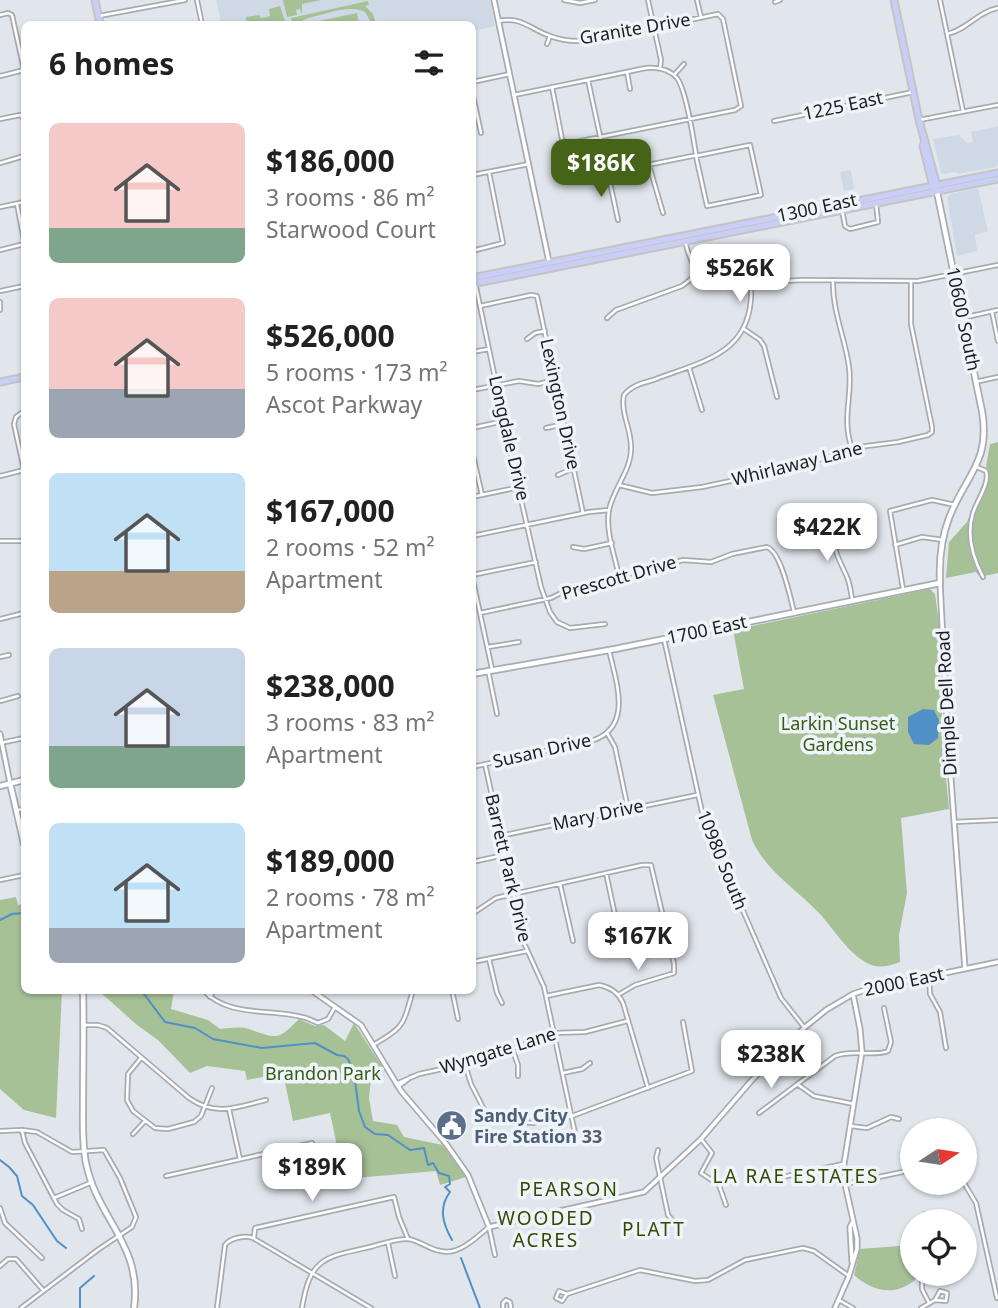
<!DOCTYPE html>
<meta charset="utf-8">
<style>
:root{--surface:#fff;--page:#f6f6f6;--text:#202124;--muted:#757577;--accent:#466418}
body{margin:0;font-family:"Noto Sans",sans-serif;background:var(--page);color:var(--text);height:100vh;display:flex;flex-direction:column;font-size:26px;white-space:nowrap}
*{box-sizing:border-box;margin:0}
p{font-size:23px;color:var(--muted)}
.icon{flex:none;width:38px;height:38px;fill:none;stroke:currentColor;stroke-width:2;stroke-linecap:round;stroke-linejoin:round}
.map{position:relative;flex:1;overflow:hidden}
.details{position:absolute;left:21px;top:21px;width:455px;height:973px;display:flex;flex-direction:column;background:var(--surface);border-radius:10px;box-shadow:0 2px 5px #0004}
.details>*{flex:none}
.needle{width:46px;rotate:78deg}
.fabs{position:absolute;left:900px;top:1118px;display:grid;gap:14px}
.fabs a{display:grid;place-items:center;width:77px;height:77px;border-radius:50%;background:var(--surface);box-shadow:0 2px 5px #0004;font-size:35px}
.price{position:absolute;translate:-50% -60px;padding:0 16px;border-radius:14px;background:#fff;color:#222;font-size:23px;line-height:46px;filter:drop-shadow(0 2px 4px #0008)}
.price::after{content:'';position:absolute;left:50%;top:42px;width:21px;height:16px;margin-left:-10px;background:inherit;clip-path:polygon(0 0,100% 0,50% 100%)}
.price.current{background:var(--accent);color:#fff}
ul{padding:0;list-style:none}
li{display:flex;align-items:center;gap:21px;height:175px;padding:0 28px}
li span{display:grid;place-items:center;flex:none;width:196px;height:140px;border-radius:10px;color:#555}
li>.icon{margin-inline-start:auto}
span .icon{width:84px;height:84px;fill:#fffc;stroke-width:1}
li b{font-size:30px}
h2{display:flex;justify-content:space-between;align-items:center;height:84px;padding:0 28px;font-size:30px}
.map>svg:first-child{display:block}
.built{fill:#cfd9e6}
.green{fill:#a6c196}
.water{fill:#5090c6}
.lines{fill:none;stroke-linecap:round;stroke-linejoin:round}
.stream{stroke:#5090c6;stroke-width:2}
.minor-casing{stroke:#a8acb2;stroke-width:6}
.tertiary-casing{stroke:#a8acb2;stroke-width:7}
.secondary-casing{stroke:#a8acb2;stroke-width:8}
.primary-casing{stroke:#c4c4c5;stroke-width:9}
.minor{stroke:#fff;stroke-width:2.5}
.tertiary{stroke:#fff;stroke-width:3.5}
.secondary{stroke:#fff;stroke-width:4.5}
.primary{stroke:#c9cef7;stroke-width:5}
.labels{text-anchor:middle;stroke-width:7;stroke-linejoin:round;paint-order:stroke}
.street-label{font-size:18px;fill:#1c1e20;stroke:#eff4fa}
.park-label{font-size:18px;fill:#365c14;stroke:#eff4fa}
.service-label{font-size:18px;font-weight:bold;fill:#4e5e75;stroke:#eff4fa;text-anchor:start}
.neighbourhood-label{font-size:19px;letter-spacing:2px;fill:#304a00;stroke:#eff4fa}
</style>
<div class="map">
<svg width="998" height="1308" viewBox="0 0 998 1308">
<rect width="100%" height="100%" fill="#e1e6ed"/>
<!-- built -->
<path class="built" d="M216 0H490L495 26 473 31 472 24H221Z
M998 126V164L996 167 958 174 955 172 943 174 941 173 933 139 959 135 967 143 973 142 971 132Z
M851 170 854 189 844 191 840 172Z
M978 188 988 231 975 235 977 251 957 256 947 198 951 194Z"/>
<!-- green -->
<path class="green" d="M283 0H321L302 4V14L300 9 296 10 297 15 287 17Z
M368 1 369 5 365 6 373 14 376 24H372L365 12C351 4 324 14 309 18 302 20 299 24 293 24L295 21 292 22 291 18Z
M280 6 286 24H231L246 21V17L259 15 261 18 270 16 269 9Z
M357 13 359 24H304Z
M998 442V573L980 577 976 572 946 578 949 542 967 522 988 470 986 466 990 444Z
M930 589 935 594 939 623 943 747 949 809 901 818 907 893 899 935 900 962C889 966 880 969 869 964 848 954 834 929 819 913 796 889 766 871 752 840L713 695 744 689 733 630Z
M16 897 18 905 24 904V990L62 991 56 1118 24 1110 0 1089V900Z
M99 991H174L171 1009 208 1020 220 1029C230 1028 240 1026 249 1029 276 1038 277 1042 299 1019L315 1026 324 1025 345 1041 354 1023 385 1071 371 1079 369 1098 373 1121 397 1125 404 1137 443 1145 466 1177 440 1185 436 1171 344 1179 330 1113 293 1121 283 1073 247 1080 245 1071 207 1066 190 1073 158 1040 137 1025Z
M912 1245V1274H919L918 1277C898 1297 874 1293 854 1275L860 1249Z"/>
<!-- water -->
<path class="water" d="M923 709 934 710 939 720 938 738 929 745 914 744 908 732V717Z"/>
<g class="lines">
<!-- stream -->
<path class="stream" d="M0 920 12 914 24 913
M141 990 165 1022 195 1028 213 1039 262 1048 315 1043 337 1055 344 1056 348 1059 354 1073 359 1111 365 1127 375 1134 388 1135 410 1150 424 1148 428 1165 433 1163 439 1173 449 1176 450 1184 445 1187 450 1192C438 1208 443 1224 452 1240
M0 1160 9 1167 17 1176 22 1196 33 1205 57 1241 66 1248
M461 1258 480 1308
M80 1308V1288L94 1276"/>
<defs>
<path id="minor" d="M197 0 202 24
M564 0 580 3 595 0
M648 0 661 60 660 68
M697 0 701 17
M940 0 963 111
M775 2 780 0
M0 15 8 13 12 15 24 70
M99 16 185 0
M498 21C521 16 530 29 550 36 565 42 579 42 595 40L718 14 723 19 741 106 735 110 566 144 562 139 552 87
M947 34C967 30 977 12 998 8
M547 44 550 36
M627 72 630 89
M674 75 684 64
M0 76 24 70
M588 80 618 220
M472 82 510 74
M472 91 481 133
M514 95 646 68C658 67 669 69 677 78 687 91 694 143 697 161L707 206 761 195 750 145 745 146 696 156H692L608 173
M0 119 20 115 24 119
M919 120 998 105
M774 121 913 92
M0 163 24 156
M649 165 663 213
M472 175 529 164
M17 204 24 241
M0 207 24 202
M842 210 845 226 850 229 878 222 876 203
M685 241C690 263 699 281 723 285L802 280 918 281 998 265
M0 250 24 244
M472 251 503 243 489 172
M474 277 512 460 541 587 550 612 557 622 570 628 605 624
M833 280C832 311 845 337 849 367 853 397 841 417 852 449
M0 291 24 286
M0 302V310
M480 306 531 295 537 296 583 513
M992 312 998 341
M607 318 616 310 682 286 699 273
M962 318 998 310
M744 329 760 340 764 346 777 397
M527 339 535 333 545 331
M472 352 489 349
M689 367 702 410
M975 382 998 377
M472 390 519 381 538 384 555 380
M472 428 504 421
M546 428 564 424
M472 451 482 495
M977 467 986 471C990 484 977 500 973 513 966 535 972 556 983 577
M558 475 574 468
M0 476 24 470 14 424 16 417 24 411
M619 485 652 493 702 487 793 468 859 447 898 442 928 435 932 432V427L911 324V281
M472 497 520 487
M839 530C828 545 841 562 847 577 850 584 851 592 852 599
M472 536 589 512 609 510
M0 541H24
M895 545 922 537 943 540
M573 547 584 549 612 543
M472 575 536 562
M472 576 492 669
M620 581C616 559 605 532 609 510 613 489 631 471 631 449 632 430 620 413 624 395 631 386 642 383 653 380 706 360 755 353 751 284
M903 589 890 511 932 500 955 505
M480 613 551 598 565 591 632 578 647 570 683 560 711 562 732 554 767 547C781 552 790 596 794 612
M0 619 24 613
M664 639 704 821 781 998 804 1027
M488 647 519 642
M0 657 9 655
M488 670 497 714
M0 701 18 696
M607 733 615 747 628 809
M0 743 24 738
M485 764 524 943 544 987 575 1133
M472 767 591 741C634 728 616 682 609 650
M17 810 24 809
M954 822 998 820
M500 836 697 795
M472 862 504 855
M606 873 621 943
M0 880 24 875
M560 884 573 941
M472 914 496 898 642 865H651L674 964V973L635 985 618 995
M489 959 497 993 502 1003
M472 962 527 951
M929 976 930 994 940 1012 946 1048
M203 990C229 1018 269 1008 302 1017 308 1018 313 1021 318 1023L328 1019 335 1007
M452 990 458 1019
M546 996 599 985C610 987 618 992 623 1003L648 1088
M210 997 214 990
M83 1025H98L107 1028 189 1098C216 1117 237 1107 266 1100
M373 1045C405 1027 403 1025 413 990
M512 1048 518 1065V1076
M141 1058 128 1074 127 1100 133 1111 155 1128 168 1129 194 1122 201 1116 212 1088
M465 1064 471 1084 489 1119 533 1123 572 1116 692 1071 683 1022
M563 1073 582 1069 590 1063
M396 1084 419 1074 479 1061 554 1033 585 1032 627 1021
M797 1084 814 1096 854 1104
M399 1086 411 1077
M229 1109 240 1159
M759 1113 835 1056C853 1049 876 1057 888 1051L891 1042 884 1008
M850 1126 867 1128 891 1117 899 1119
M0 1131 22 1130 37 1132 72 1152 104 1150 120 1178 136 1217 132 1227 99 1249 21 1308
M22 1131 25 1143 57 1204 63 1210 79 1219 82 1229
M133 1134 145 1121
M701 1139 712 1153 701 1173 719 1185 726 1205
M658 1150 656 1158 668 1215 674 1222
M166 1176 312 1143 316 1165
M778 1178 843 1164
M964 1183 976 1203 997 1298
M845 1184 912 1170
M54 1198 90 1183
M0 1208 5 1223 42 1258
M925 1222V1214
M254 1237 255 1228 394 1197 399 1217 408 1239
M388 1243 395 1276
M0 1266 8 1259H16L43 1290
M922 1274V1289L929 1303
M567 1294 562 1301 556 1298 559 1291 567 1294 640 1270 695 1281 708 1280 745 1260 803 1248 814 1251 849 1276
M839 1300 853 1308
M217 1308 225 1245C230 1238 245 1235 253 1238L371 1308
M302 1308C310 1258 324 1257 370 1247 381 1244 395 1239 407 1239 420 1239 433 1255 453 1251 466 1248 479 1235 489 1227L495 1255
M503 1308V1303L506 1300 510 1302 511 1308
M921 1308 935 1300 940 1291 947 1293 946 1301 935 1300"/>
<path id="tertiary" d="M494 0 549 262
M940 583 948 739 965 969
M0 734 10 783
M311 990 361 1025 401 1091 447 1145 468 1175 489 1227 644 1192 701 1139 752 1080 804 1028 826 1010 853 994 868 989 998 962
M852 1223 850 1227 852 1262
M835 1308 849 1276 857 1249V1238L845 1184 844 1164 862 1052 860 1029 853 994"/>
<path id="secondary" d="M472 674 615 649 940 583C939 561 941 539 949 518 965 476 991 462 982 411L937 192
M10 783 24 844
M0 786 24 780
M83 990C84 1028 83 1066 83 1104 83 1123 82 1144 86 1163 97 1219 143 1245 134 1308"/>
<path id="primary" d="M95 0 100 24
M894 0 919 120 937 186
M925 141 923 146 933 187
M472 278 998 173
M472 284 998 179
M0 382 24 377"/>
</defs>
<!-- minor casing -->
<use href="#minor" class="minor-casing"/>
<!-- tertiary casing -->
<use href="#tertiary" class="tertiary-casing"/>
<!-- secondary casing -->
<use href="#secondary" class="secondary-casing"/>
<!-- primary casing -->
<use href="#primary" class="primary-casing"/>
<!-- minor -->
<use href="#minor" class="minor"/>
<!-- tertiary -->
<use href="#tertiary" class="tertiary"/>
<!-- secondary -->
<use href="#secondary" class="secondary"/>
<!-- primary -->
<use href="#primary" class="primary"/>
</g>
<!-- icons -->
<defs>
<symbol id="civic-disc" viewBox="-11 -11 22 22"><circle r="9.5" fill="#5c6f8a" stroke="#eff4fa"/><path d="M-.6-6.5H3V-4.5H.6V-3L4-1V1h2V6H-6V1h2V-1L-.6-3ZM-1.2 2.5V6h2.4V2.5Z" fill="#fff"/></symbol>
</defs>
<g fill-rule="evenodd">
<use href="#civic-disc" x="434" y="1108" width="35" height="35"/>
</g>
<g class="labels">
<!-- street labels -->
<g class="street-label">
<text transform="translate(635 29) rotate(-10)" y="6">Granite Drive</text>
<text transform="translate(843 106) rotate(-12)" y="6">1225 East</text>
<text transform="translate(817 208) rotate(-12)" y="6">1300 East</text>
<text transform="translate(963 319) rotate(78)" y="6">10600 South</text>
<text transform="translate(560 404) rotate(78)" y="6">Lexington Drive</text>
<text transform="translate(509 438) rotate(77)" y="6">Longdale Drive</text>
<text transform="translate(797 464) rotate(-14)" y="6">Whirlaway Lane</text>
<text transform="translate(619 578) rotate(-16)" y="6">Prescott Drive</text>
<text transform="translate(707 630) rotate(-12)" y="6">1700 East</text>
<text transform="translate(947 703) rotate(-93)" y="6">Dimple Dell Road</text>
<text transform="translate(542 751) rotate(-13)" y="6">Susan Drive</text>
<text transform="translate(598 815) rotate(-12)" y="6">Mary Drive</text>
<text transform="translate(722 860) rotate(68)" y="6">10980 South</text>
<text transform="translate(508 868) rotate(77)" y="6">Barrett Park Drive</text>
<text transform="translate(904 982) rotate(-12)" y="6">2000 East</text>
<text transform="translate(498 1051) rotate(-17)" y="6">Wyngate Lane</text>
</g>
<!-- park labels -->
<g class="park-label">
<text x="838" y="730">Larkin Sunset<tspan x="838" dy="21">Gardens</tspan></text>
<text x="323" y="1080">Brandon Park</text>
</g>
<!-- service labels -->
<g class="service-label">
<text x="474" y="1122">Sandy City<tspan x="474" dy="21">Fire Station 33</tspan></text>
</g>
<!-- neighbourhood labels -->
<g class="neighbourhood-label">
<text x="796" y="1183">LA RAE ESTATES</text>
<text x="569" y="1196">PEARSON</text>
<text x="546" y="1225">WOODED<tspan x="546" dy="22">ACRES</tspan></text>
<text x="654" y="1236">PLATT</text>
</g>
</g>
</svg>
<div class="fabs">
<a><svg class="needle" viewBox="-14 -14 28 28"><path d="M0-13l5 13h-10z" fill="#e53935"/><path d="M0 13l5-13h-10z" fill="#757577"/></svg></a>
<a><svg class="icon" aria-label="locate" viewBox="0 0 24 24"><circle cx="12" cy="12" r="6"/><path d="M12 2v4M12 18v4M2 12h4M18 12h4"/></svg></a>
</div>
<b class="price current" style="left:601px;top:199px">$186K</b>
<b class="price" style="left:740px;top:304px">$526K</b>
<b class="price" style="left:827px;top:563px">$422K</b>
<b class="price" style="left:638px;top:972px">$167K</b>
<b class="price" style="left:771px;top:1090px">$238K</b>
<b class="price" style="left:312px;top:1203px">$189K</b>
<section class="details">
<h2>6 homes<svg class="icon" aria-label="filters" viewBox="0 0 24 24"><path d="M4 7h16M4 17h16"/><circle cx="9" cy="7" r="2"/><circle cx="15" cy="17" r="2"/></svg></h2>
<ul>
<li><span style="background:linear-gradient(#f6c9c9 75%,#7fa58c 0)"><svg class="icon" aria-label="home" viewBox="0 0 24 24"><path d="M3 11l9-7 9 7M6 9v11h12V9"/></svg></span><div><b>$186,000</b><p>3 rooms · 86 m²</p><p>Starwood Court</p></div></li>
<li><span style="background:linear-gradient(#f6c9c9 65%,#9aa5b1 0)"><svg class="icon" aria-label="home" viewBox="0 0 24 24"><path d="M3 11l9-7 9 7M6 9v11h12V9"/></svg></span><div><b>$526,000</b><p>5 rooms · 173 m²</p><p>Ascot Parkway</p></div></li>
<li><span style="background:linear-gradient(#bfe0f5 70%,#b9a48a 0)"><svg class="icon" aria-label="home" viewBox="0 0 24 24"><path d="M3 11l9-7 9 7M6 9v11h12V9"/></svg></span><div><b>$167,000</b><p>2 rooms · 52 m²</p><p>Apartment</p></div></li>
<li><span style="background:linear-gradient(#c9d6e8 70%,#7fa58c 0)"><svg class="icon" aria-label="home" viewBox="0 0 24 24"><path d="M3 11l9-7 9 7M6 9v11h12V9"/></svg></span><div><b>$238,000</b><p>3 rooms · 83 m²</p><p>Apartment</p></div></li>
<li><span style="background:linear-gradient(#bfe0f5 75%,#9aa5b1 0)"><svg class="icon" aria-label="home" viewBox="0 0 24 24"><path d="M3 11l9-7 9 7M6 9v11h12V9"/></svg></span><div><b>$189,000</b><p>2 rooms · 78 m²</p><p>Apartment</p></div></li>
</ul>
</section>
</div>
